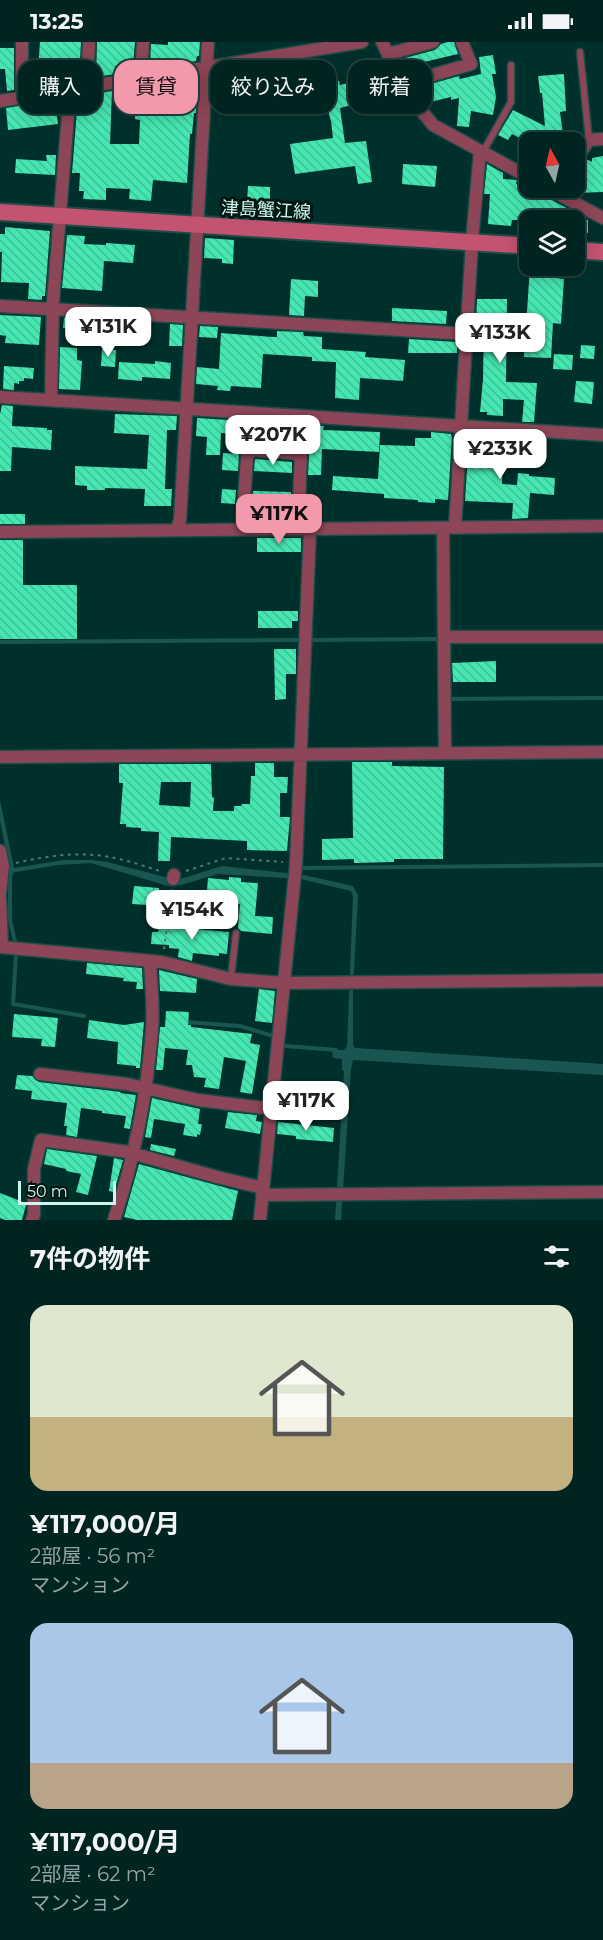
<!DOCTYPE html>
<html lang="ja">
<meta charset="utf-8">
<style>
:root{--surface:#002421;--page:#0e302e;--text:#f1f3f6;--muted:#95a4a5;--line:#22413f;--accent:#f29aac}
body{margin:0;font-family:Montserrat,"Noto Sans JP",sans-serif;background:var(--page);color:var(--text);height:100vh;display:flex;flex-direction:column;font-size:22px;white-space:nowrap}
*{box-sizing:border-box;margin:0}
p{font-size:20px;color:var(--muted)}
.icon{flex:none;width:33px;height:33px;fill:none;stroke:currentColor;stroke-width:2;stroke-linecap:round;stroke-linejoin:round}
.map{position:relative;height:1178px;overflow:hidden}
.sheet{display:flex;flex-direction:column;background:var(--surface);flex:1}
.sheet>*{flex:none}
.hud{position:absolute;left:18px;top:18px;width:567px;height:54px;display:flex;gap:12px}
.needle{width:39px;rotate:352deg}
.fabs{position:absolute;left:519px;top:90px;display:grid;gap:12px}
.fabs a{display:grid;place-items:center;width:66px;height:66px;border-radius:12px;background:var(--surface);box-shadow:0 3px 15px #0003,0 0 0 2px var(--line);font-size:30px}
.scale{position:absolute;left:18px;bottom:15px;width:98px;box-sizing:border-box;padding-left:6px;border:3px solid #cef5f0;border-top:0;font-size:16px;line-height:21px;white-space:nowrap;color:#cef5f0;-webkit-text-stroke:4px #001613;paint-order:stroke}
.price{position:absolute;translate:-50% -51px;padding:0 14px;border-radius:12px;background:#fff;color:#222;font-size:20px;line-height:39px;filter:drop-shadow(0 2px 3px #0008)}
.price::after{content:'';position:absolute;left:50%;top:36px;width:18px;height:14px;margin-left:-9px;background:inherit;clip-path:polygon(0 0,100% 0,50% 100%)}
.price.selected{background:var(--accent);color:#111}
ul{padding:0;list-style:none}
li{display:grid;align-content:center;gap:12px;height:318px;padding:0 30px}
li span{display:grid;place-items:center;height:186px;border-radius:18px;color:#555}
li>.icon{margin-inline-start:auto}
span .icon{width:108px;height:108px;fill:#fffc;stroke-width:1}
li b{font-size:26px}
h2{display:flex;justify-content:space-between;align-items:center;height:72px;padding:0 30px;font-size:26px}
.chip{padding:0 21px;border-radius:18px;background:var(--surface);box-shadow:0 3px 15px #0003,0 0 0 2px var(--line);font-size:21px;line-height:54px}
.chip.selected{background:var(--accent);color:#111}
.status{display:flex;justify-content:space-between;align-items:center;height:42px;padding:0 30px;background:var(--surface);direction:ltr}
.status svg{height:16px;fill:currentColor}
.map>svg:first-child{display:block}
.water{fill:#1a5651}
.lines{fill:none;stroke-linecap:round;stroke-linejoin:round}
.stream{stroke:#1a5651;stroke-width:4}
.building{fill:url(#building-back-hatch);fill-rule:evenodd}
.lane-casing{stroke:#1d4c47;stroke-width:9}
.street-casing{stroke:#1d4c47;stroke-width:15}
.secondary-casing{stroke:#1d4c47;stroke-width:20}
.path{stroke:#4d7a75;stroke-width:2;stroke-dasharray:3 4.5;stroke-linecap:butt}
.lane{stroke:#8c4657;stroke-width:6}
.street{stroke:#8c4657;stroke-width:12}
.secondary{stroke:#c35370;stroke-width:16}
.labels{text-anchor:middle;stroke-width:6;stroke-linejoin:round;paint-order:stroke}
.street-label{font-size:18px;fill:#cef5f0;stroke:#001613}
</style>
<div class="status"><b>13:25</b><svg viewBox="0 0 49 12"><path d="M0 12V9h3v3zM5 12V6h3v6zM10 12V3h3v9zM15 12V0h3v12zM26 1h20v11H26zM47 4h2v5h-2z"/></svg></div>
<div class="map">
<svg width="603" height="1178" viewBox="0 0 603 1178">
<defs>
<pattern id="building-back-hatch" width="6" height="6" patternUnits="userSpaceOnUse" patternTransform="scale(1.5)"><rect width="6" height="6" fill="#44e6b1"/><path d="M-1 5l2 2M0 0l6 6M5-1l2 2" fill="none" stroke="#42bf97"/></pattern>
</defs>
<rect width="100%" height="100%" fill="#00302c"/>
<!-- water -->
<path class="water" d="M0 758 14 826 64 818H92L107 820 177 838 222 824 304 833 353 844 358 854 353 948V1003L355 1006 603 1022V1033L353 1018 351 1027 341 1178H335L344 1029 342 1028V1017L333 1016 332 1008H344L347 1004 353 854 351 849 301 837 218 832 181 843 168 844 91 821 58 823 10 831 0 778Z"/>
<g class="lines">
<!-- stream -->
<path class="stream" d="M313 598 438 597V601
M0 600 302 598
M448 657 603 656
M303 826 603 823
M12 829 10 835V878L15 900
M16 912 13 962 84 974
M185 980 240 984 273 994
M286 1004 336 1008"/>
</g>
<!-- building -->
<path class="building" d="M40 0H81L79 38H52L53 42 30 46V28H38Z
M97 0H135L133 24H115V32L96 35Z
M168 0H200L199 14H197L196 19 172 23 150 22 151 2 168 3Z
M448 0H454L458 12 407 24 405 16 435 8 441 2Z
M0 6H14V48L7 49 5 27H0Z
M493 13 496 32H492L496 55 493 73 471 69 469 85 457 84 459 56 451 58V55L426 61 423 57 422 51 429 50 427 43 459 34 460 37 481 32 479 15Z
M266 24V29L276 27 282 66 258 70 250 27Z
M386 28 398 53 379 57V56L340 66 345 101 366 99 372 140 358 142 355 124 295 132 290 102 333 96 331 79 321 44 339 39 340 43 373 35 372 32Z
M224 31 243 32 239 72 221 70Z
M564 32 566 69 560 70 564 100H535L527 96 525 99 512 92 508 98 498 93 513 68 545 84 542 51H540L538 34Z
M198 35 196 71H194L192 92H190L187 141 153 138 151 159 129 157 130 147 106 146V158L83 157 84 149H79L80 131H72L78 55 112 49 110 102H139L140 78 135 77 136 56 158 57 159 43 174 44V39Z
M55 58 58 82 8 88 6 66Z
M46 113H56L55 133 15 131 16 117 47 119Z
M603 114V150L574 151V138L581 137 580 126 586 117 592 120V116Z
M403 122 437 124 435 145 402 142Z
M487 122 503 131V137L517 138 516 142 536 146V155L548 156 574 170V178H512L511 184 488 182 490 152H484Z
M248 144 270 145V161L247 160Z
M577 177 588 178V191H577Z
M5 185 50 189 45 254H42V258L28 257 29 241 1 240 2 210H0V192H5Z
M67 193 85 194 84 202 106 203V201L135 203 133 221 104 219 102 249 62 246Z
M205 196 234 198 233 222 222 221V217L204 216Z
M530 224H555V236L564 237 561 282 553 281 551 316 524 315Z
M291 237 318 239V255L305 254 304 274 289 273Z
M477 257H507L506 340 537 341 534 380H522L524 358 503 357V374L487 373V370H480L483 337 484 280H476Z
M392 266 447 269 446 282 392 279Z
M0 273 41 275 39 303 5 301 6 294 0 293Z
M64 276 82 277V287L63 286Z
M170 282 183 283 182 304H169Z
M200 284 218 285 217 296 199 295Z
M277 289 303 290 304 294 322 295V307L366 310 365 315 405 318 403 339 360 336 359 358 335 356 336 320 312 319V315L263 312 261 346 231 344 230 349 217 348 218 344 196 342 197 325 219 327 221 291 272 295H277Z
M409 297 457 300V311H408Z
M581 303 595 304 594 317 580 316Z
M60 305 77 306V318L82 319 80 348 59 347Z
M102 307 116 308 115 325 101 324Z
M554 312 573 313 572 328 553 327Z
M155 319 171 321 170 337 142 335V339L118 337 119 320 155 322Z
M4 324 34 326 33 337 24 336V339H19V342L14 341V348L3 347Z
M576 339 594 340 592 362 574 360Z
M2 363 13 364 12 384 47 386V388H52L51 408 12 405 11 429H0V372Z
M115 372 177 374 176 388H167L165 447H172L171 464H144L145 447 105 446V448H87V444L75 443V424L147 427 149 393 114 391Z
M197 376 324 384 323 388 380 390 379 410 322 407 321 433H308L309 412 305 405 306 395 238 390V392L221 391 220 413H206L207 395 196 394Z
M431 390 451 392 452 396 448 458 435 457V461L418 460V458L384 456V452L332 448 333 434 378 437 380 403 415 404V396H431Z
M469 396 474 397V400L503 401 502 442 517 443 518 431 529 432V434L555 436 554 453 530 451 528 476 512 477 513 461 465 459Z
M223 411 239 412 238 429 222 428Z
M255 417 292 420V431L254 429Z
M222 447 236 448 235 462 221 461Z
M253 449 291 450V463L252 461Z
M0 472H25V482H0Z
M257 496H301V510H257Z
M0 498H23V543H77V597H0Z
M258 569H298V579H292V586H258Z
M274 607H296V632H286V657L275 658Z
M496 619V640H453L452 621Z
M352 720H392V724L444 725 443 817H394V820L354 821V817L322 818V797L353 796Z
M255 721H274V735H288L287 751H280V775H290L287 809 247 808V799L171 795 170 819H158L159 790 141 789V786L126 785V782H120L123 741H119V722H211L212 755 214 756 213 769H234V764H241L242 762H250L251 734H255ZM161 740H191L190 765 159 763Z
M229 835 241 836V840L258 841 255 874 273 875 272 892 241 889 238 886 240 862 206 859 208 836 229 838Z
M134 844 159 846 158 866 146 865 147 863 132 862Z
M159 884 229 890 227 912 219 911V914L193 911 192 919 178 915 179 907 169 906V903L151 902 152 890H158Z
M87 921 142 926 143 947H136L137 940 123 939 124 936 86 932Z
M159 928 197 937 196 951 160 949Z
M259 947 275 949 272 981 255 979Z
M166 969 189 970 188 983H191V985L252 992 250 1001 260 1003 252 1052 240 1050 246 1019 224 1015 219 1047 204 1045 206 1036 194 1035 192 1023H186L188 1008 165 1006 163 1028H156L160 985H165Z
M14 972 58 976 55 1005 41 1004 42 997 12 995Z
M89 978 124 983 144 980 140 1026H136V1024L117 1022 118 1000 87 996Z
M17 1033 32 1034 39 1040 121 1050 120 1051 136 1053 130 1087 124 1086 126 1074 102 1071V1069L81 1066 77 1095 66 1093 67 1084H64L67 1061 31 1057 32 1049 15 1047Z
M152 1056 200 1067 198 1082H202L200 1093 197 1092V1095L183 1093 185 1082 154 1077 151 1096 145 1095Z
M228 1070 257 1073 256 1079 262 1080 260 1092 225 1086Z
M278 1080 334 1086 333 1100 296 1097V1094L277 1092Z
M151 1102 176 1107 174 1114 150 1108Z
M47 1107 97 1114 88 1153 76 1150 81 1132 66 1129V1127L44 1122Z
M114 1116 123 1118 114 1150 109 1149Z
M139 1122 238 1149 232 1178H137L124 1175Z
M0 1151 23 1160 22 1162 26 1163 22 1178H5L0 1176Z"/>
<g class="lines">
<defs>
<path id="lane" d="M580 10 589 98
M483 110 511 60V23
M231 936 236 891"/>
<path id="street" d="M22 0V56
M382 0 405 48 433 83 530 136
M388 12 433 0
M141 37 143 0
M402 42 471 22 462 0
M87 45 89 0
M0 59 362 0
M574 120 589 98 603 97
M547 146 603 176
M0 264 467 292
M0 355 603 393
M51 358 53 259 70 48
M443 486 445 711
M455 486 472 199 480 109
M242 487 247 415 250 408 301 412 298 487
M176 488 180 478 208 0
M0 490 603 484
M444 595H603
M0 715 603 710
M0 809 3 824 0 851
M173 837 174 833
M0 855 2 905
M0 905 162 920 231 937 285 941 603 938
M40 1032 127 1042 198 1058 272 1067
M262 1153 603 1150
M32 1178 34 1172V1127L41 1098 128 1110 217 1135 263 1146
M114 1178C134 1118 147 1051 152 988 154 966 151 942 150 919
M260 1178 296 822 310 487"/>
<path id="secondary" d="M0 170 530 204
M574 208 603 210"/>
</defs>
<!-- lane casing -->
<use href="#lane" class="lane-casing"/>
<!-- street casing -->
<use href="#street" class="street-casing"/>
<!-- secondary casing -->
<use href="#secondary" class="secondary-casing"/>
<!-- path -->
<path class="path" d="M16 821C45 814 75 810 104 814 124 817 144 824 163 830
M186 829 226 816 283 820
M164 907 172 847"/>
<!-- lane -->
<use href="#lane" class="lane"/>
<!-- street -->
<use href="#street" class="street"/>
<!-- secondary -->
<use href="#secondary" class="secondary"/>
</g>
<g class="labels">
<!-- street labels -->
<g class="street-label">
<text transform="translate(266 168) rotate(3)" y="6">津島蟹江線</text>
</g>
</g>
</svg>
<div class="fabs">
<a><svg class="needle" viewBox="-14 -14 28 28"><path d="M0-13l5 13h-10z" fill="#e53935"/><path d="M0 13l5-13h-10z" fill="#95a4a5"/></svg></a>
<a><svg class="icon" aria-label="layers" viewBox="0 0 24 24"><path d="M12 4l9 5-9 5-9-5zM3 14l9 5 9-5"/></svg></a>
</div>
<div class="scale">50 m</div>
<b class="price" style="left:108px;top:316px">¥131K</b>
<b class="price" style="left:500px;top:322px">¥133K</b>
<b class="price" style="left:273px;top:424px">¥207K</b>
<b class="price" style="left:500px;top:438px">¥233K</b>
<b class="price selected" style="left:279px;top:503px">¥117K</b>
<b class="price" style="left:192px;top:899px">¥154K</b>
<b class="price" style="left:306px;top:1090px">¥117K</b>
<div class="hud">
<a class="chip">購入</a>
<a class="chip selected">賃貸</a>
<a class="chip">絞り込み</a>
<a class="chip">新着</a>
</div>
</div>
<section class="sheet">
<h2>7件の物件<svg class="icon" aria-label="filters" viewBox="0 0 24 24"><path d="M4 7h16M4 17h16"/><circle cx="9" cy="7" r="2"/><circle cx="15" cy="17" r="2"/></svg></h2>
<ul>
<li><span style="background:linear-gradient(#dfe7d0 60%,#c2b280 0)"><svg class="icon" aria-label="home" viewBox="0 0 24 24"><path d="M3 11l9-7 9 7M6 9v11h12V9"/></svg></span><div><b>¥117,000/月</b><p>2部屋 · 56 m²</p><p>マンション</p></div></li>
<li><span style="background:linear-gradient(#a9c7e8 75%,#b9a48a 0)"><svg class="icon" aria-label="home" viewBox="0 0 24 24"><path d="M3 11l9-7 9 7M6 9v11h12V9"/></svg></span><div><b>¥117,000/月</b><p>2部屋 · 62 m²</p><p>マンション</p></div></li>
</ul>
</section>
